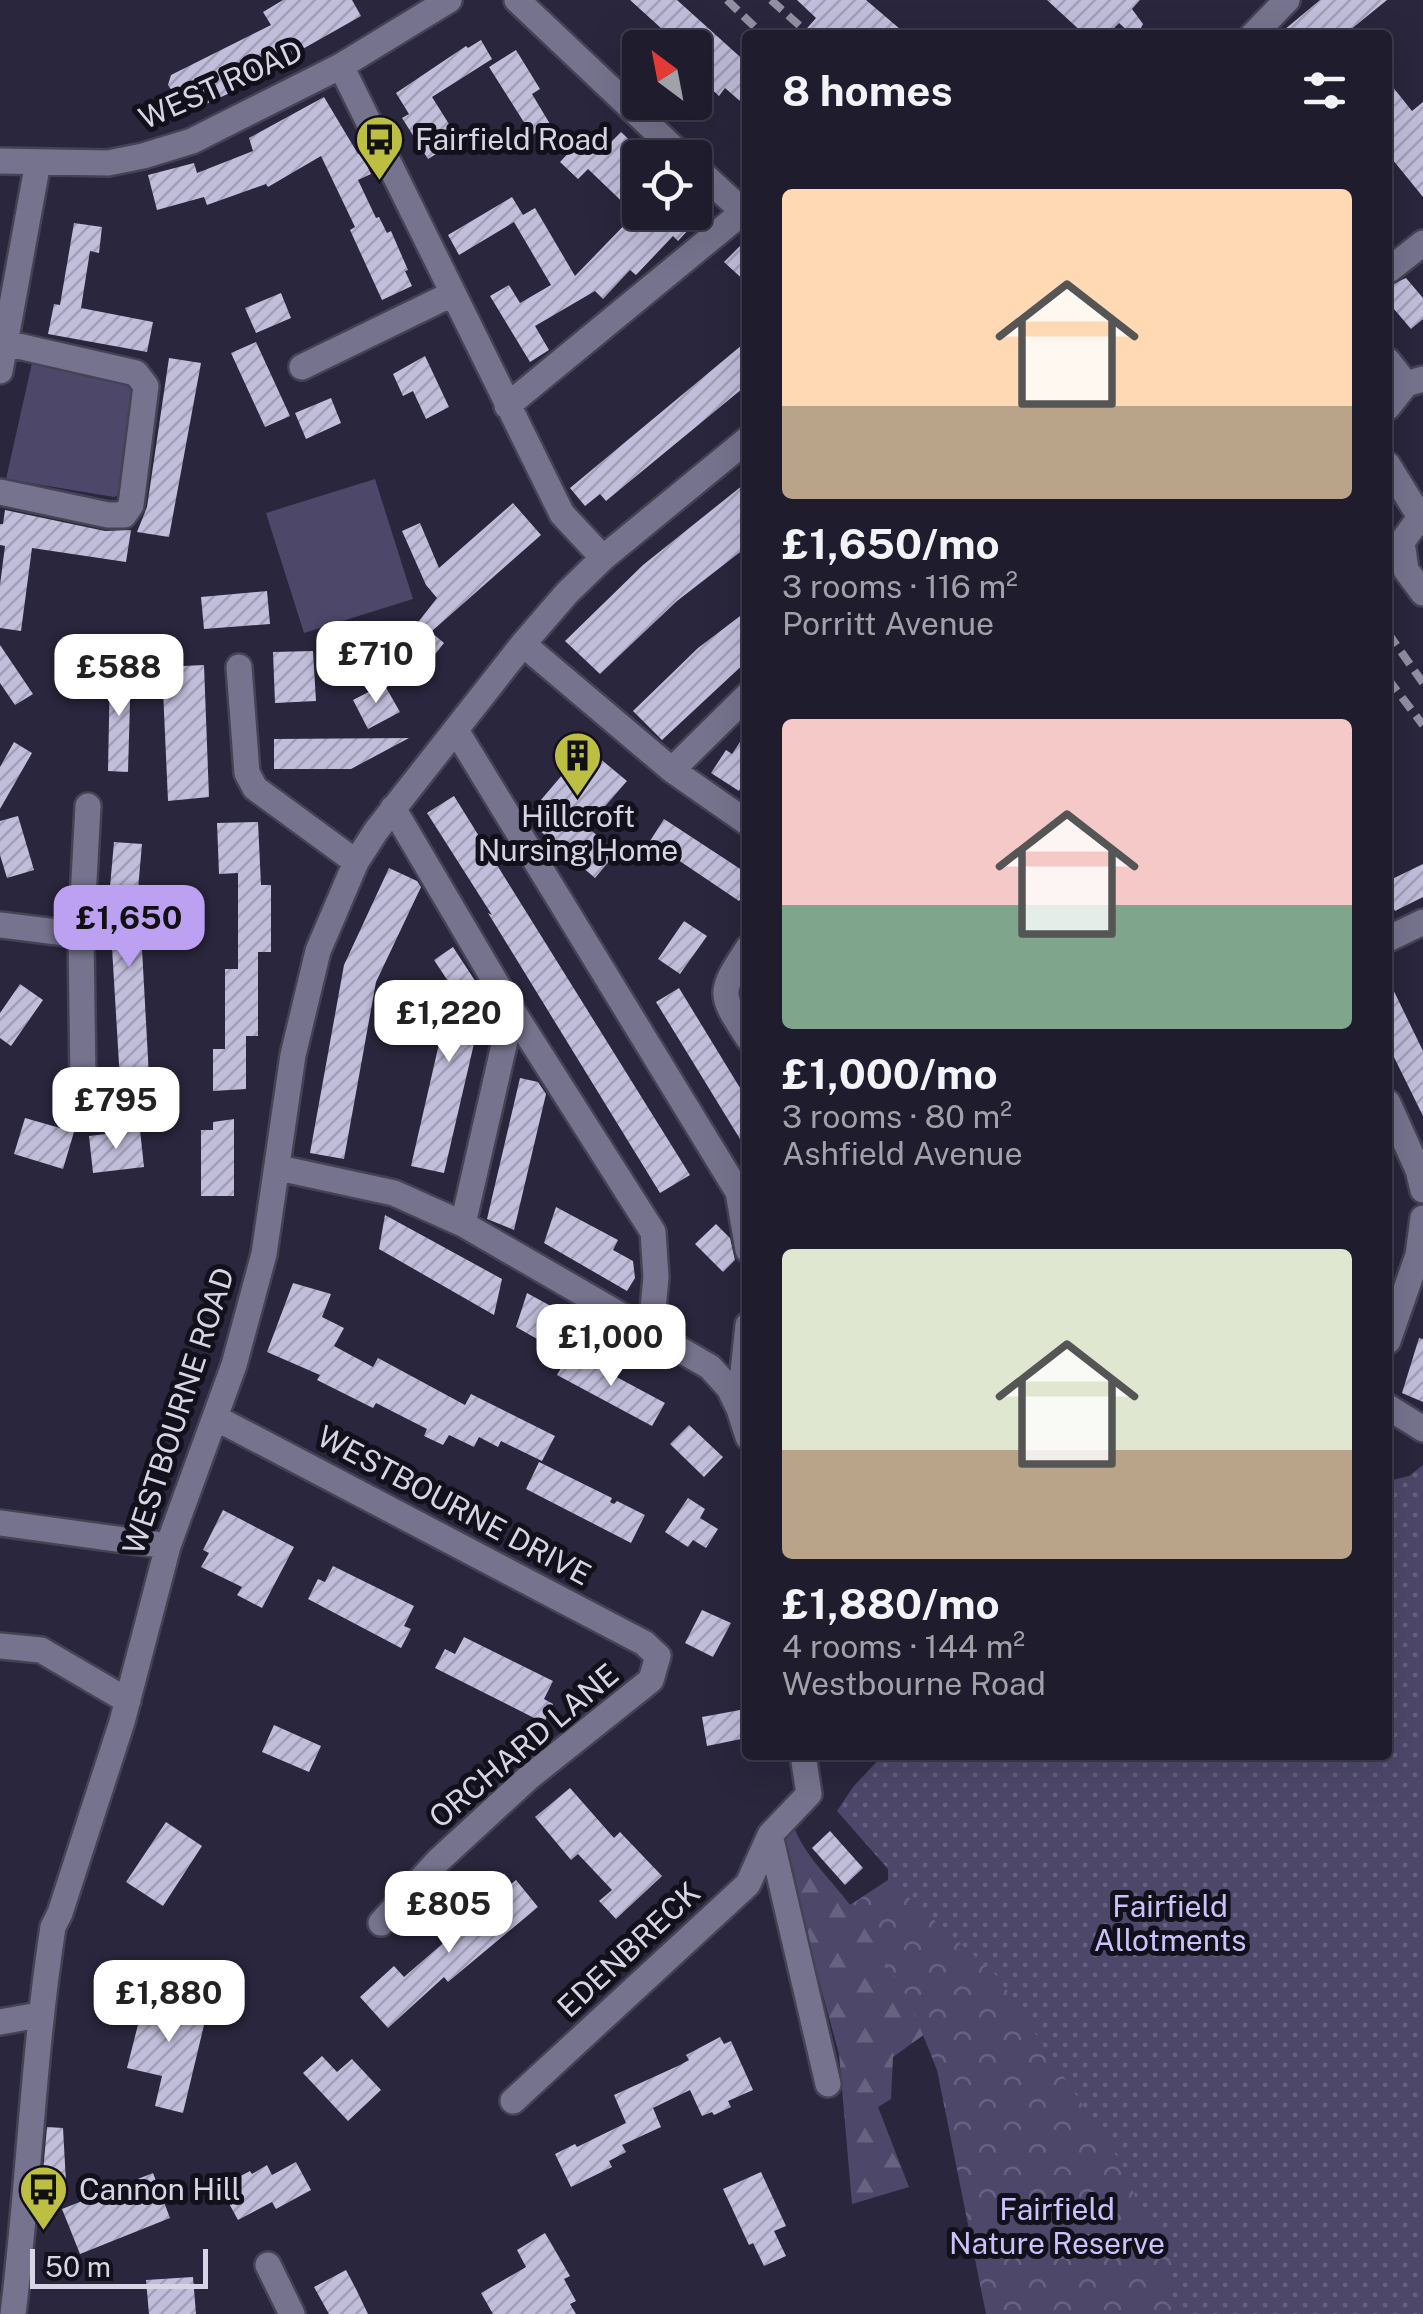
<!DOCTYPE html>
<meta charset="utf-8">
<style>
:root{--surface:#1f1c2e;--page:#2c293a;--text:#f1f3f6;--muted:#a1a1aa;--line:#3c3a4a;--accent:#bca0f2}
body{margin:0;font-family:"Public Sans",sans-serif;background:var(--page);color:var(--text);height:100vh;display:flex;flex-direction:column;font-size:38px;white-space:nowrap}
*{box-sizing:border-box;margin:0}
p{font-size:32px;color:var(--muted)}
.icon{flex:none;width:55px;height:55px;fill:none;stroke:currentColor;stroke-width:2;stroke-linecap:round;stroke-linejoin:round}
.map{position:relative;flex:1;overflow:hidden}
.panel{position:absolute;left:742px;top:30px;width:650px;height:1730px;display:flex;flex-direction:column;background:var(--surface);border-radius:10px;box-shadow:0 10px 40px #0002,0 0 0 2px var(--line)}
.panel>*{flex:none}
.needle{width:65px;rotate:328deg}
.buttons{position:absolute;left:622px;top:30px;display:grid;gap:20px}
.buttons a{display:grid;place-items:center;width:90px;height:90px;border-radius:10px;background:var(--surface);box-shadow:0 10px 40px #0002,0 0 0 2px var(--line);font-size:50px}
.scale{position:absolute;left:30px;bottom:25px;width:178px;box-sizing:border-box;padding-left:10px;border:5px solid #d7d5e5;border-top:0;font-size:28px;line-height:35px;white-space:nowrap;color:#d7d5e5;-webkit-text-stroke:8px #12111b;paint-order:stroke}
.price{position:absolute;translate:-50% -85px;padding:0 22px;border-radius:20px;background:#fff;color:#222;font-size:32px;line-height:65px;filter:drop-shadow(0 2px 5px #0008)}
.price::after{content:'';position:absolute;left:50%;top:60px;width:30px;height:22px;margin-left:-15px;background:inherit;clip-path:polygon(0 0,100% 0,50% 100%)}
.price.selected{background:var(--accent);color:#111}
ul{padding:0;list-style:none}
li{display:grid;align-content:center;gap:20px;height:530px;padding:0 40px}
li span{display:grid;place-items:center;height:310px;border-radius:10px;color:#555}
li>.icon{margin-inline-start:auto}
span .icon{width:180px;height:180px;fill:#fffc;stroke-width:1}
li b{font-size:42px}
h2{display:flex;justify-content:space-between;align-items:center;height:120px;padding:0 40px;font-size:42px}
.map>svg:first-child{display:block}
.grass{fill:url(#grass-dots)}
.forest{fill:url(#forest-firs)}
.park{fill:url(#park-crowns)}
.pitch{fill:#4d486a}
.building{fill:url(#building-hatch)}
.lines{fill:none;stroke-linecap:round;stroke-linejoin:round}
.minor-casing{stroke:#454255;stroke-width:30}
.minor{stroke:#76738e;stroke-width:25}
.rail{stroke:#918fa2;stroke-width:8;stroke-dasharray:15 8;stroke-linecap:butt}
.labels{text-anchor:middle;stroke-width:10;stroke-linejoin:round;paint-order:stroke}
.street-label{font-size:30px;fill:#d7d5e5;stroke:#12111b}
.poi-label{font-size:30px;fill:#d7d5e5;stroke:#12111b;text-anchor:start}
.park-label{font-size:30px;fill:#cac3fb;stroke:#12111b}
</style>
<div class="map">
<svg width="1423" height="2314" viewBox="0 0 1423 2314">
<defs>
<pattern id="grass-dots" width="8" height="8" patternUnits="userSpaceOnUse" patternTransform="scale(2.5)"><rect width="8" height="8" fill="#4d486a"/><path d="M2 2h.1M6 6h.1" fill="none" stroke="#66627f" stroke-width="1.8" stroke-linecap="round"/></pattern>
<pattern id="forest-firs" width="22" height="20" patternUnits="userSpaceOnUse" patternTransform="scale(2.5)"><rect width="22" height="20" fill="#4d486a"/><path d="M5 1l3.5 6h-7zM16 11l3.5 6h-7z" fill="#66627f"/></pattern>
<pattern id="park-crowns" width="20" height="18" patternUnits="userSpaceOnUse" patternTransform="scale(2.5)"><rect width="20" height="18" fill="#4d486a"/><path d="M2 6a3 3 0 1 1 6 0M12 15a3 3 0 1 1 6 0" fill="none" stroke="#66627f"/></pattern>
<pattern id="building-hatch" width="6" height="6" patternUnits="userSpaceOnUse" patternTransform="scale(2.5)"><rect width="6" height="6" fill="#c1bedc"/><path d="M-1 1l2-2M0 6l6-6M5 7l2-2" fill="none" stroke="#a19eb6"/></pattern>
</defs>
<rect width="100%" height="100%" fill="#29263d"/>
<!-- grass -->
<path class="grass" d="M1423 1465V2314H990L942 2079 925 2034 850 1905 888 1880V1869L837 1811 853 1787 883 1755H1388V1481L1409 1476Z"/>
<!-- forest -->
<path class="forest" d="M790 1815C800 1853 827 1874 850 1905 878 1942 901 1993 925 2034L893 2057 891 2099 878 2107 909 2187 852 2204 839 2054 783 1848 770 1835Z"/>
<!-- park -->
<path class="park" d="M889 1880 998 1977 1127 2172 1136 2200 1175 2245 1167 2303 1180 2314H986L937 2070 909 2000 850 1905Z"/>
<!-- pitch -->
<path class="pitch" d="M32 363 128 380 137 391 124 493 114 497 6 479Z
M375 479 413 599 304 633 266 513Z"/>
<!-- building -->
<path class="building" d="M283 0H352L361 16 248 80 249 84 191 111 184 96 172 91 168 85 171 75 271 25 263 12Z
M630 0H677L748 64V108L725 88 719 96 695 74V48H683Z
M797 0H866L907 35H801L816 18Z
M1047 0H1140L1132 9 1143 24 1138 34 1129 32 1119 23 1107 35H1085Z
M1320 0H1387L1344 35H1278Z
M481 40 492 59 432 97 459 140 428 159 402 118 409 114 396 93 466 46 468 48Z
M516 50 540 89 532 94 550 124 532 135 489 67Z
M1388 81 1412 111 1423 102V197L1388 154Z
M324 97 358 154 361 153 371 174 358 180 376 218 379 217 387 233 391 231 408 270 405 271 412 286 382 300 350 230 355 227 321 156 268 187 266 184 207 205 204 197 157 210 148 175 194 163 197 173 253 151 249 138Z
M621 132 640 150V212H705L678 241 673 236 636 275 630 270 603 299 595 291 535 326 549 350 530 362 490 296 509 285 520 303 551 285 514 222 459 255 448 235 512 197 523 215 535 208 575 276 635 214 588 169 578 179 560 162 587 133 601 147 605 142 608 145Z
M74 223 102 227 99 253 90 251 81 308 153 322 147 352 48 334 54 304 60 305Z
M748 238V284L724 262Z
M1406 278 1423 298V319L1411 329 1388 302V286Z
M281 293 291 318 256 333 245 308Z
M748 340V384L606 501 600 494 585 506 570 488Z
M256 342 290 416 265 427 231 353Z
M425 356 449 407 426 419 413 391 403 396 393 374Z
M169 358 201 363 169 537 137 532 147 507Z
M331 398 341 423 306 439 295 413Z
M748 481V546L677 601 600 674 565 641 643 565Z
M513 503 541 535 431 632 444 643 417 677 391 657 437 598 426 585 402 531 420 523 439 568Z
M5 510 105 531 131 530 126 562 32 548 21 631 0 628V585L5 546 0 545V524H3Z
M267 591 270 624 204 629 201 597Z
M748 610V660L662 740 633 711 698 648Z
M0 645 33 694 15 705 0 683Z
M313 651 316 701 275 703 273 652Z
M204 665 209 797 168 801 162 667Z
M110 668H131L128 772 108 771Z
M384 684 400 712 368 729 353 700Z
M748 730V778L739 791 711 773 726 750 732 754Z
M409 738 351 769H274V739Z
M14 742 32 753 0 809V767Z
M586 747 627 781 587 827 617 852 595 878 539 830 543 826 529 814Z
M454 796 690 1175 660 1193 488 913 492 915 427 813Z
M18 816 34 870 7 878 0 855V821Z
M664 819 748 874V889L739 901 650 841Z
M258 822 261 885H271V952H258V1036H246V1089L213 1091V1049H225V969H238V873L219 874 217 823Z
M114 842 142 844 136 912H140L150 1095 121 1097 109 898Z
M1423 864V897L1395 911 1388 896V881Z
M389 868 417 881 421 887 376 982 344 1159 310 1153 344 965Z
M684 921 707 936 680 974 658 959Z
M453 947 485 996 444 1173 411 1166 452 987 434 960Z
M1388 979 1423 1051V1116L1388 1045Z
M20 984 43 1000 11 1046 0 1038V1013Z
M679 988 748 1101V1152L656 1002Z
M520 1078 538 1082 546 1094 514 1230 487 1219Z
M25 1118 74 1132 63 1169 14 1154Z
M234 1119V1196H201V1130H213V1122Z
M140 1130 144 1167 93 1173 89 1136Z
M556 1207 618 1240 613 1250 633 1261 635 1278 627 1291 544 1243Z
M385 1215 502 1279 494 1315 379 1249Z
M716 1224 730 1238 735 1260 723 1272 695 1244Z
M293 1283 331 1294 322 1317 344 1328 334 1346 373 1367 378 1358 465 1405 471 1394 555 1436 542 1461 501 1441 498 1447 479 1437 474 1447 449 1435 443 1445 424 1436 427 1429 376 1403 373 1408 317 1380 320 1375 267 1352Z
M527 1293 569 1316 553 1348 516 1327Z
M1419 1338 1423 1339V1402L1402 1393Z
M570 1352 665 1403 652 1426 557 1375Z
M689 1425 723 1457 704 1477 670 1444Z
M539 1462 612 1498 610 1502 614 1504 617 1501 645 1515 631 1543 526 1489Z
M688 1498 705 1509 700 1518 718 1529 706 1548 693 1540 688 1547 665 1532Z
M223 1510 294 1547 262 1608 237 1595 242 1587 201 1567 209 1553 203 1550Z
M333 1566 414 1606 404 1626 411 1629 401 1648 308 1599 318 1579 325 1582Z
M702 1610 731 1623 713 1657 685 1643Z
M464 1637 553 1681 544 1699 553 1704 544 1723 435 1668 445 1649 455 1654Z
M740 1710 746 1738 707 1746 702 1717Z
M274 1725 321 1746 309 1772 262 1752Z
M570 1788 614 1838 620 1832 662 1876 616 1919 599 1901 612 1890 578 1854 571 1860 535 1817Z
M166 1822 202 1846 163 1906 126 1882Z
M830 1831 863 1868 845 1885 812 1848Z
M516 1880 538 1907 448 1982 444 1977 388 2028 360 1997 394 1966 404 1977Z
M147 1989 209 2004 183 2113 155 2106 162 2076 127 2068Z
M720 2037 724 2044 731 2041 753 2090 728 2101 731 2107 714 2115 712 2112 702 2116 690 2090 653 2108 661 2127 622 2145 626 2152 609 2161 612 2167 571 2187 555 2154 575 2144 577 2147 626 2123 614 2095 680 2065 689 2060 686 2055Z
M322 2056 337 2072 352 2059 381 2090 348 2121 303 2073Z
M47 2127 63 2128 66 2182 42 2183Z
M296 2162 311 2190 276 2209 272 2202 238 2220 220 2187 250 2171 252 2174 267 2165 272 2175Z
M761 2172 786 2226 774 2231 786 2256 764 2266 753 2243 749 2245 723 2189Z
M153 2173 170 2218 80 2254 62 2209Z
M545 2233 570 2276 564 2279 576 2301 570 2304 576 2314H493L481 2293 526 2267 517 2250Z
M346 2270 356 2289 368 2314H329L314 2287Z
M193 2277 196 2314H149L146 2280Z"/>
<g class="lines">
<defs>
<path id="minor" d="M517 0 684 158
M1253 35 1287 0
M341 66 562 514 603 558
M0 161 108 163 143 156 192 141 341 66 449 0
M695 167 748 216
M1389 270 1423 243
M1388 361 1406 384 1423 379
M302 367 452 294
M0 371 38 162
M507 406 743 212
M1388 407 1406 384
M1388 465 1420 517 1402 542 1406 570 1423 593
M0 492 108 515H124L131 505 146 386 136 373 5 343
M523 644 672 770 748 823
M239 667 247 773 255 788 356 862
M457 732 738 1192 748 1250
M672 770 748 695
M393 808 512 1010 653 1232 656 1277 651 1330
M0 925 81 935
M1388 939 1423 922
M748 948C718 994 719 993 748 1038
M83 1080 81 935 88 806
M1388 1103 1418 1170 1423 1190
M279 1168 394 1193 463 1224 710 1367 729 1388 739 1409
M463 1224 512 1010
M748 1325 739 1409 748 1437
M1388 1341 1418 1255 1423 1218
M1388 1407 1423 1429
M216 1418 644 1643 658 1656 651 1680 528 1778 438 1861 381 1923
M0 1523 168 1546
M0 1646 41 1650 128 1701
M770 1835 828 2084
M0 2022 39 2015
M513 2101 748 1884 770 1835 809 1794 803 1755
M268 2265 292 2314
M13 2314C29 2185 33 2055 53 1927L60 1913 122 1722 168 1546 234 1365 264 1254 293 1055 318 951 356 862 376 831 523 644 567 593 603 558 748 439"/>
</defs>
<!-- minor casing -->
<use href="#minor" class="minor-casing"/>
<!-- minor -->
<use href="#minor" class="minor"/>
<!-- rail -->
<path class="rail" d="M727 0 763 35
M771 0 810 35
M1388 633 1423 683
M1388 679 1423 725"/>
</g>
<!-- icons -->
<defs>
<symbol id="bus-pin" viewBox="-11 -11 22 30"><path d="M0 17L-7.5 6A9.5 9.5 0 1 1 7.5 6Z" fill="#bdbf43" stroke="#12111b"/><path d="M-5-6H5V4H4V6H2V4H-2V6H-4V4H-5ZM-3.5-4V0h7V-4ZM-3.5 1.2v1.5H-2V1.2ZM2 1.2v1.5H3.5V1.2Z" fill="#111"/></symbol>
<symbol id="building-pin" viewBox="-11 -11 22 30"><path d="M0 17L-7.5 6A9.5 9.5 0 1 1 7.5 6Z" fill="#bdbf43" stroke="#12111b"/><path d="M-4-6H4V6H1V3H-1V6H-4ZM-2.5-4.3h1.7v1.8h-1.7ZM.8-4.3h1.7v1.8H.8ZM-2.5-1h1.7V.8h-1.7ZM.8-1h1.7V.8H.8Z" fill="#111"/></symbol>
</defs>
<g fill-rule="evenodd">
<use href="#bus-pin" x="352" y="112" width="55" height="75"/>
<use href="#building-pin" x="550" y="728" width="55" height="75"/>
<use href="#bus-pin" x="16" y="2162" width="55" height="75"/>
</g>
<g class="labels">
<!-- street labels -->
<g class="street-label">
<text transform="translate(221 85) rotate(-24)" y="10">WEST ROAD</text>
<text transform="translate(179 1411) rotate(-72)" y="10">WESTBOURNE ROAD</text>
<text transform="translate(454 1506) rotate(28)" y="10">WESTBOURNE DRIVE</text>
<text transform="translate(524 1746) rotate(-40)" y="10">ORCHARD LANE</text>
<text transform="translate(629 1950) rotate(-43)" y="10">EDENBRECK</text>
</g>
<!-- poi labels -->
<g class="poi-label">
<text x="415" y="150">Fairfield Road</text>
<text x="578" y="827" text-anchor="middle">Hillcroft<tspan x="578" dy="34">Nursing Home</tspan></text>
<text x="79" y="2200">Cannon Hill</text>
</g>
<!-- park labels -->
<g class="park-label">
<text x="1170" y="1917">Fairfield<tspan x="1170" dy="34">Allotments</tspan></text>
<text x="1057" y="2220">Fairfield<tspan x="1057" dy="34">Nature Reserve</tspan></text>
</g>
</g>
</svg>
<div class="buttons">
<a><svg class="needle" viewBox="-14 -14 28 28"><path d="M0-13l5 13h-10z" fill="#e53935"/><path d="M0 13l5-13h-10z" fill="#a1a1aa"/></svg></a>
<a><svg class="icon" aria-label="locate" viewBox="0 0 24 24"><circle cx="12" cy="12" r="6"/><path d="M12 2v4M12 18v4M2 12h4M18 12h4"/></svg></a>
</div>
<div class="scale">50 m</div>
<b class="price" style="left:376px;top:706px">£710</b>
<b class="price" style="left:119px;top:719px">£588</b>
<b class="price selected" style="left:129px;top:970px">£1,650</b>
<b class="price" style="left:449px;top:1065px">£1,220</b>
<b class="price" style="left:116px;top:1152px">£795</b>
<b class="price" style="left:611px;top:1389px">£1,000</b>
<b class="price" style="left:449px;top:1956px">£805</b>
<b class="price" style="left:169px;top:2045px">£1,880</b>
<section class="panel">
<h2>8 homes<svg class="icon" aria-label="filters" viewBox="0 0 24 24"><path d="M4 7h16M4 17h16"/><circle cx="9" cy="7" r="2"/><circle cx="15" cy="17" r="2"/></svg></h2>
<ul>
<li><span style="background:linear-gradient(#ffd9b3 70%,#b9a48a 0)"><svg class="icon" aria-label="home" viewBox="0 0 24 24"><path d="M3 11l9-7 9 7M6 9v11h12V9"/></svg></span><div><b>£1,650/mo</b><p>3 rooms · 116 m²</p><p>Porritt Avenue</p></div></li>
<li><span style="background:linear-gradient(#f6c9c9 60%,#7fa58c 0)"><svg class="icon" aria-label="home" viewBox="0 0 24 24"><path d="M3 11l9-7 9 7M6 9v11h12V9"/></svg></span><div><b>£1,000/mo</b><p>3 rooms · 80 m²</p><p>Ashfield Avenue</p></div></li>
<li><span style="background:linear-gradient(#dfe7d0 65%,#b9a48a 0)"><svg class="icon" aria-label="home" viewBox="0 0 24 24"><path d="M3 11l9-7 9 7M6 9v11h12V9"/></svg></span><div><b>£1,880/mo</b><p>4 rooms · 144 m²</p><p>Westbourne Road</p></div></li>
</ul>
</section>
</div>
